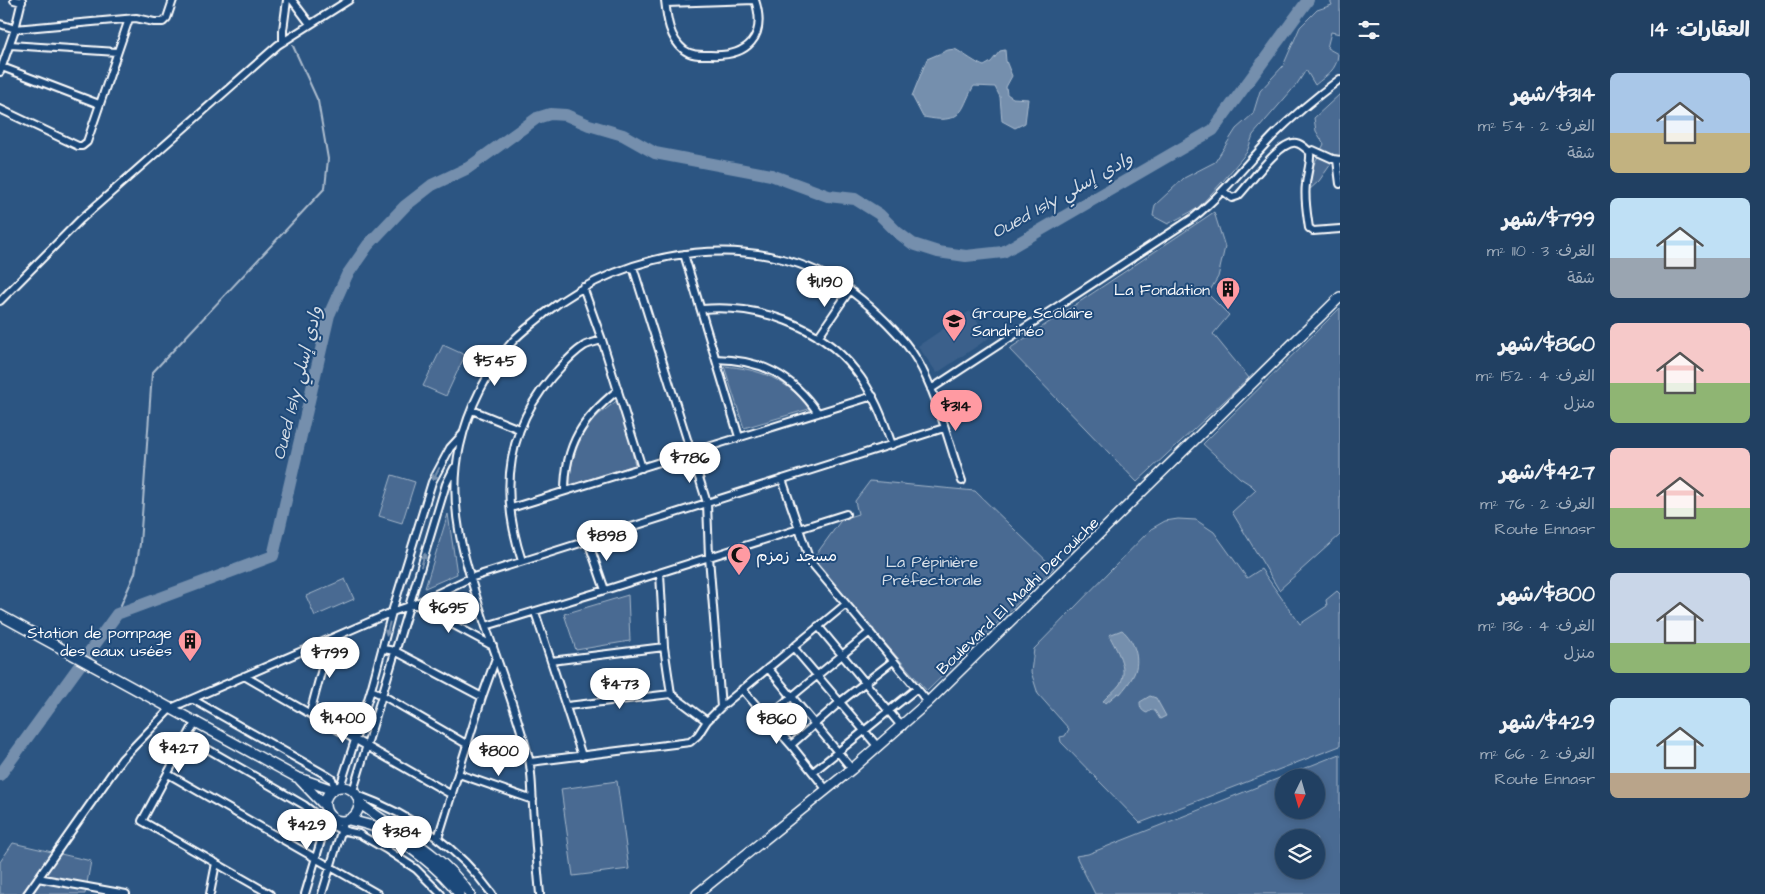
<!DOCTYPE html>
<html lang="ar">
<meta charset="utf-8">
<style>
:root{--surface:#214062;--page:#2d4b6b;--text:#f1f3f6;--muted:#a2afbe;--line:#3e5977;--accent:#ff9aa2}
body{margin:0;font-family:"Architects Daughter","Playpen Sans Arabic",sans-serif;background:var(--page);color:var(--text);direction:rtl;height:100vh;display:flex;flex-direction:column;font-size:19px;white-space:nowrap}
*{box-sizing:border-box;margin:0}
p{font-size:16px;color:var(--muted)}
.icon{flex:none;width:28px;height:28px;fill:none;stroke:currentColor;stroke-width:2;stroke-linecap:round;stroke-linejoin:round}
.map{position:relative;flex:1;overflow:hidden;direction:ltr}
.sheet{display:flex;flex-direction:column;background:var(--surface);width:425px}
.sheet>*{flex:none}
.needle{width:32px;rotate:185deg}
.buttons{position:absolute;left:1275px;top:769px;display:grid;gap:10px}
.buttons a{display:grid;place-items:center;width:50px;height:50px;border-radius:50%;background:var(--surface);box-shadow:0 2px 8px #0003,0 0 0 1px var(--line);font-size:25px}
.price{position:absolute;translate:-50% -42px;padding:0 11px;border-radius:18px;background:#fff;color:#222;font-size:16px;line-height:32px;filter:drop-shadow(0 1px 2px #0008)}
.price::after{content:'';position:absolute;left:50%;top:30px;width:15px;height:11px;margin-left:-8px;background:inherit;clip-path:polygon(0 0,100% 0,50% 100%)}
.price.active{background:var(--accent);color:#111}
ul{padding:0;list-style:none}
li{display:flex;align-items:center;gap:15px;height:125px;padding:0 15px}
li span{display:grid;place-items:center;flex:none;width:140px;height:100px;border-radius:8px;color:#555}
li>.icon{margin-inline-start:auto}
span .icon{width:60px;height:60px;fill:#fffc;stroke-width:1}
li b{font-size:21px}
h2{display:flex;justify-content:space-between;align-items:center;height:60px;padding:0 15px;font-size:21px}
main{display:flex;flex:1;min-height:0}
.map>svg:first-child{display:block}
.built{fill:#3b618b}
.green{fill:#486b92;stroke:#a4b5c8;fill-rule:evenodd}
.water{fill:#748fad;stroke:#acbcce}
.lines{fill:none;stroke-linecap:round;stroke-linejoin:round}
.stream{stroke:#acbcce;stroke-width:2}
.river{stroke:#748fad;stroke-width:12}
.minor-casing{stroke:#fff;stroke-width:10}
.tertiary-casing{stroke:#fff;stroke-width:12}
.secondary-casing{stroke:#fff;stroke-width:12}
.minor{stroke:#1f4a7a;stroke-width:6}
.tertiary{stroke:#1f4a7a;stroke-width:9}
.secondary{stroke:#1f4a7a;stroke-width:9}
.oneway{fill:#7992af}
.labels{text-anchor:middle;stroke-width:4;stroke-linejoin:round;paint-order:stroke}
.poi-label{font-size:16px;fill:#fff;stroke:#1f4a7a;text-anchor:end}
.park-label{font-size:16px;fill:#dae1e9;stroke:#1f4a7a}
.street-label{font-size:16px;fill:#fff;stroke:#1f4a7a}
.water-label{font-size:18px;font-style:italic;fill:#d5dde6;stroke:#1f4a7a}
</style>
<main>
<section class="sheet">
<h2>العقارات: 14<svg class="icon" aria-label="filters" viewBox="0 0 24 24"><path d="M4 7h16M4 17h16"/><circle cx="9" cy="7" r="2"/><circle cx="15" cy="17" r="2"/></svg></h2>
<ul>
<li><span style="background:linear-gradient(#a9c7e8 60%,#c2b280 0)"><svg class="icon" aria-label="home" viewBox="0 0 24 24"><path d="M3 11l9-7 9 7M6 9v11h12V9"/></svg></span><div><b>$314/شهر</b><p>الغرف: 2 · 54 m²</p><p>شقة</p></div></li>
<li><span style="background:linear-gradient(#bfe0f5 60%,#9aa5b1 0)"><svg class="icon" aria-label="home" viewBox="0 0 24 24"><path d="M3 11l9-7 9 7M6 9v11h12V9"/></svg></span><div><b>$799/شهر</b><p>الغرف: 3 · 110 m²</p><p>شقة</p></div></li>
<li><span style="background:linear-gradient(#f6c9c9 60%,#8fb573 0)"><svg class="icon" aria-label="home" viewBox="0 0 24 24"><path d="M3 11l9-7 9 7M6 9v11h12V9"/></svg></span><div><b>$860/شهر</b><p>الغرف: 4 · 152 m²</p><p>منزل</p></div></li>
<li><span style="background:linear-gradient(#f6c9c9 60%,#8fb573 0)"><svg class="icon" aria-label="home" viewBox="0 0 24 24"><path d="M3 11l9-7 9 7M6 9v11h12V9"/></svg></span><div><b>$427/شهر</b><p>الغرف: 2 · 76 m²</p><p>Route Ennasr</p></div></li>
<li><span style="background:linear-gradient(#c9d6e8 70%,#8fb573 0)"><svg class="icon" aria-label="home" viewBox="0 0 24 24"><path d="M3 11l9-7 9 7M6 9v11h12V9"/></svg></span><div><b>$800/شهر</b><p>الغرف: 4 · 136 m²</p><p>منزل</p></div></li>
<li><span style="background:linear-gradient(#bfe0f5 75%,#b9a48a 0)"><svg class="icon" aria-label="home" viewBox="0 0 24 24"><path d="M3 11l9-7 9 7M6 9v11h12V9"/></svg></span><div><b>$429/شهر</b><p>الغرف: 2 · 66 m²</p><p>Route Ennasr</p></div></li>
</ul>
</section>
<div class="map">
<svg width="1340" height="894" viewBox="0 0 1340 894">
<rect width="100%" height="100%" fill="#2c5582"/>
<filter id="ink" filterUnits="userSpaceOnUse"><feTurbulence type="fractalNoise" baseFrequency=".02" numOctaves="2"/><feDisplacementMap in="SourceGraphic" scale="10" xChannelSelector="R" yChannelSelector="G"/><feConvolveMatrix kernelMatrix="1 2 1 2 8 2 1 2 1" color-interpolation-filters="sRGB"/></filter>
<g filter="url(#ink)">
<!-- built -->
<path class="built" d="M970 311 989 338 937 373 918 346Z"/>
<!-- green -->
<path class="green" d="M1330 0H1340V34L1331 32 1327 48 1338 54C1337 70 1327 75 1315 85L1306 70 1297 84 1253 135 1247 152 1223 181 1198 208 1168 224 1153 216 1155 205 1184 178 1215 162 1236 129 1253 114 1260 91 1283 66 1300 27 1317 10 1332 5Z
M1340 94V158L1333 161 1319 181 1308 191 1307 178 1324 144 1316 131 1314 118Z
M1214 212 1225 247 1218 277 1208 294 1229 315 1213 334 1249 378 1137 482 1009 349Z
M1340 308V535L1279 590 1232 512 1256 490 1251 485 1240 478 1203 444Z
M443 345 465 355 446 396 423 386Z
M724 366C759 369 788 379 809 409L744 428Z
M620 398 635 465 570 485C569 463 579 437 593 420 601 412 612 405 620 398Z
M392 475 415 482 402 523 379 516Z
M870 481 975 491 1054 568 927 691 812 560 842 519 858 514 855 501Z
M448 514 457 574 425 588Z
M1178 519 1196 520 1214 532 1247 578 1261 569 1300 624 1327 606 1326 600 1337 591 1340 594V746L1140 823 1061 742 1060 737 1065 736 1069 729 1038 694 1031 672 1034 649 1151 529 1165 521Z
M345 579 354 599 315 616 306 596Z
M628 595 630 641 576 650 564 614Z
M1340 754V894H1095L1076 856 1088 854ZM1284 778H1316V810H1284ZM1284 838H1316V870H1284Z
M617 781 629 869 573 876 561 789Z
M13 843 91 861 85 894H0V862Z"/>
<!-- water -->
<path class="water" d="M955 49C964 54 977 64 984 66L991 62 1000 51 1005 50 1006 61 1012 76 1006 87 1007 94 1013 98 1028 99 1025 123 1015 128 1002 121 1000 97 995 87 974 86C969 93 965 106 961 111 951 123 936 119 923 117L912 96 927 59 948 50Z
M1122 630C1134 640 1141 659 1134 674 1131 681 1125 688 1120 694L1118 693 1106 703 1103 701C1108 695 1116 690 1120 684 1129 668 1116 649 1109 635Z
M1150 696 1156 698 1166 716 1160 719 1155 711 1151 710 1147 713C1141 711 1140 707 1140 702Z"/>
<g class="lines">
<!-- stream -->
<path class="stream" d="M117 614 135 573 140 544 152 373 325 188 328 159 318 101 293 46"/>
<!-- river -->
<path class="river" d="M0 775 117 614 273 556 329 315 347 275 368 245 405 206 432 185 468 168 537 118 550 114 566 115 589 125 623 135 655 153 771 175 828 196 855 199 879 214 897 232 913 244 938 252 966 256 1003 252 1213 130 1308 0"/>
<defs>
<path id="minor" d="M14 0 22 2
M292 0 310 24
M665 0C667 18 669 38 684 50 692 56 701 55 710 55 748 57 767 37 755 0
M666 3 755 0
M0 24 15 29 136 18 154 22H163L167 18 173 0
M283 42V30L287 0
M10 45 117 52
M2 67 99 104
M0 72 15 29 22 0
M0 109 78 146H82L87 142 129 19
M1310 152C1311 163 1307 173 1306 184 1304 198 1307 214 1309 228L1313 231 1340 229
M1337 160 1340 184
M1223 191 1232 198 1238 196C1250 184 1280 140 1296 143 1302 144 1306 149 1310 152L1313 150 1333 159 1340 160
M684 254 739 437
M633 267 707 503 709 557 721 707
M583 287 602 340 642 468
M0 301 80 220 278 45 349 0
M702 309C757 304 820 325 855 370 873 392 883 418 892 445
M818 337 850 290
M716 359C762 360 792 375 818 413
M931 389 1193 218C1223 194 1247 163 1273 136 1294 115 1316 97 1340 79
M472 410 519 429
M782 479 810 561 928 702
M565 491C565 444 583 418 618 390
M511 508 873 396
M588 541 605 590
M522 561C500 495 505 432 551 378 561 367 571 354 584 346 589 343 596 342 602 340
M660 573 664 647 671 694 707 721
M415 604 493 646
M535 612 582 756
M486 626 605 590 846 514
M818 626 902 727
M793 647 878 747
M383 649 395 651 482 697
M551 661 664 647
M768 668 852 769
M244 676 452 795
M742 689 791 745 826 789
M371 690 382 695 468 745
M192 699 326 775 332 779 335 789
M567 706 671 694
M310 713 330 639
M767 717 870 632
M196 721 142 821 270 894
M187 737 304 805 326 822 341 830 359 834 387 850 416 869 441 894
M791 745 840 702 893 661
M530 762 690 742 698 735 707 721 721 707 846 604
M813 772 916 689
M168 774 378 894
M459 774 533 800
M340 787 371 690 392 612 432 482 450 448 462 435
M353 791 446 484 454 468
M355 794C410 814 458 847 492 894
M438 838 482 697 496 658
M38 878 126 894
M27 894 122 759 171 708 392 612 415 604 470 578 944 428
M210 894 216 863
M305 894 329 814
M322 894 344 822
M540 894C537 865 535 835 533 806 532 791 532 774 529 759 517 713 500 668 485 624 466 566 446 508 460 446 468 409 488 369 513 341 522 331 534 323 544 314 627 247 762 225 852 292 873 308 904 337 917 360 938 395 948 442 962 481"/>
<path id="tertiary" d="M697 894 852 769 928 702 1340 297"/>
<path id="secondary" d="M0 615 296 777 333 790
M300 780 325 806
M325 804a17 17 0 1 1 34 0a17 17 0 1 1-34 0Z
M359 803C398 832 441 853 470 894
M349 820C357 822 366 824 375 827 402 839 442 870 459 894"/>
</defs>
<!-- minor casing -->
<use href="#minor" class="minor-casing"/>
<!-- tertiary casing -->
<use href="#tertiary" class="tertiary-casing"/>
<!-- secondary casing -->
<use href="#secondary" class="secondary-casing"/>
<!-- minor -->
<use href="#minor" class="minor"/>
<!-- tertiary -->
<use href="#tertiary" class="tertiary"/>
<!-- secondary -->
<use href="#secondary" class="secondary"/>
</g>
<!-- one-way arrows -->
<defs><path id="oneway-solid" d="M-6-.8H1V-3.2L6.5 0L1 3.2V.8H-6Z" transform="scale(1.25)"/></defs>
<g class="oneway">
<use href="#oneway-solid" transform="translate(436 474) rotate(118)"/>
<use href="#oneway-solid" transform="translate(423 560) rotate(-73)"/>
<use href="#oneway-solid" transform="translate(388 629) rotate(104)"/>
</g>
</g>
<!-- icons -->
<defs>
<symbol id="building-pin" viewBox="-11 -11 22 30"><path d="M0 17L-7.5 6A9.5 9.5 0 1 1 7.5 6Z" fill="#ff9aa2" stroke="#1f4a7a"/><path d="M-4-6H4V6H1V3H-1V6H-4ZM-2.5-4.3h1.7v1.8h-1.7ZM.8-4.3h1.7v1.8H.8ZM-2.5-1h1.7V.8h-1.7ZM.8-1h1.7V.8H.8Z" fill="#111"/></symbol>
<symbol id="school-pin" viewBox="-11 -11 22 30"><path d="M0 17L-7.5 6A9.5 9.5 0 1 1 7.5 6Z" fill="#ff9aa2" stroke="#1f4a7a"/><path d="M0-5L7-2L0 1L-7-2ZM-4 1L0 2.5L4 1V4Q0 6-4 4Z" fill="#111"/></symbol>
<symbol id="mosque-pin" viewBox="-11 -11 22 30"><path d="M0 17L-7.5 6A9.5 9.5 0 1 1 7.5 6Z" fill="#ff9aa2" stroke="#1f4a7a"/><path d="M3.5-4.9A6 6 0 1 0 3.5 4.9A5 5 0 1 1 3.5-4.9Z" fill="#111"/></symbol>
</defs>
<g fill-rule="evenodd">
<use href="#building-pin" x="1214" y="275" width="28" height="38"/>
<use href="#school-pin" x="940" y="307" width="28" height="38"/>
<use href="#mosque-pin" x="725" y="541" width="28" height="38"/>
<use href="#building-pin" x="176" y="627" width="28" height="38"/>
</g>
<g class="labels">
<!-- poi labels -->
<g class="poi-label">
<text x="1210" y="295">La Fondation</text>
<text x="972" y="318" text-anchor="start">Groupe Scolaire<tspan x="972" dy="18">Sandrinéo</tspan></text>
<text x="756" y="561" text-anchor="start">مسجد زمزم</text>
<text x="172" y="638">Station de pompage<tspan x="172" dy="18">des eaux usées</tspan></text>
</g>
<!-- park labels -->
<g class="park-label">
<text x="932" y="567">La Pépinière<tspan x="932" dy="18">Préfectorale</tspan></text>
</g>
<!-- street labels -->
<g class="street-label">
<text transform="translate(1017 595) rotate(-44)" y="6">Boulevard El Madhi Derouiche</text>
</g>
<!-- water labels -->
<g class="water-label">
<text transform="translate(1062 195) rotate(-29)" y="6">Oued Isly وادي إسلي</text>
<text transform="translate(297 383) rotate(-76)" y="6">Oued Isly وادي إسلي</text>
</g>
</g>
</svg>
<div class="buttons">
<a><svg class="needle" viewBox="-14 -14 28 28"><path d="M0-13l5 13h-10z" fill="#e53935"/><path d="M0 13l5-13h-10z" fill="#a2afbe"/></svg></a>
<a><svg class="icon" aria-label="layers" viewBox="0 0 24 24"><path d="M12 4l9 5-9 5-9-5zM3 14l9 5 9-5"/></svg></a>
</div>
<b class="price" style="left:825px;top:308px">$1,190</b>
<b class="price" style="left:495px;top:387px">$545</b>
<b class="price active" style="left:956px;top:432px">$314</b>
<b class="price" style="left:690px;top:484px">$786</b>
<b class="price" style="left:607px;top:562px">$898</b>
<b class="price" style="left:449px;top:634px">$695</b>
<b class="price" style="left:330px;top:679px">$799</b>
<b class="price" style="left:620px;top:710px">$473</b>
<b class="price" style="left:343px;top:744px">$1,400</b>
<b class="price" style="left:777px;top:745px">$860</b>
<b class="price" style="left:179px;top:774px">$427</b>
<b class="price" style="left:499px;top:777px">$800</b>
<b class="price" style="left:307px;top:851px">$429</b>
<b class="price" style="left:402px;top:858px">$384</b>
</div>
</main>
